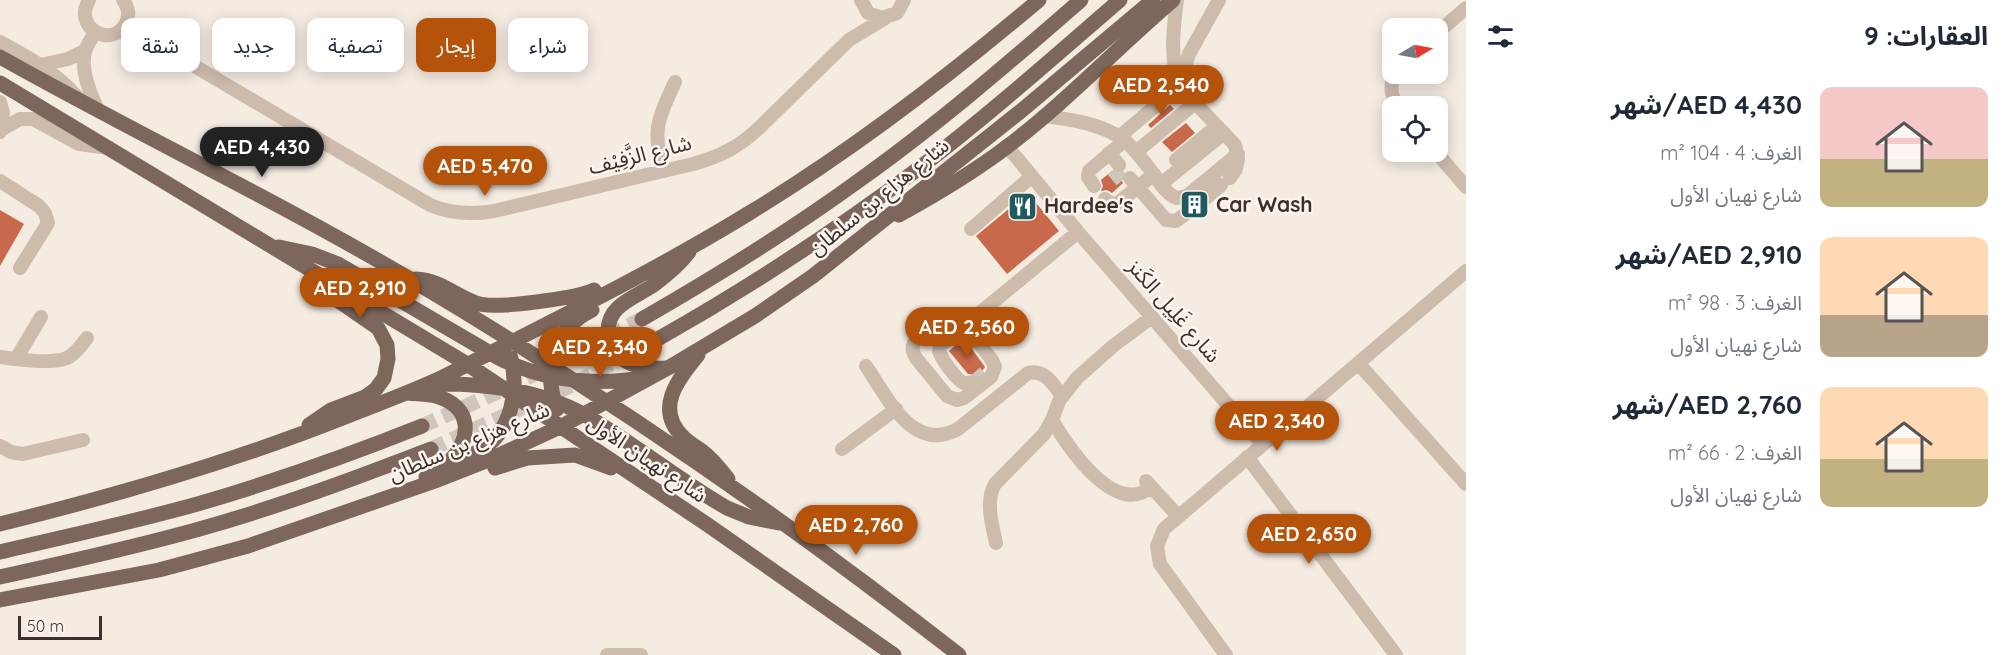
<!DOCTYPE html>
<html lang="ar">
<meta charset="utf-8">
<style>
:root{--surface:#fff;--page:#f6f6f7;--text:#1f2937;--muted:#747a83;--accent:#b45309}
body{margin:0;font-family:Quicksand,"Noto Sans Arabic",sans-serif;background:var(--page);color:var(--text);direction:rtl;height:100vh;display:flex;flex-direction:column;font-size:22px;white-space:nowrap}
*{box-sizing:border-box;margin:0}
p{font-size:20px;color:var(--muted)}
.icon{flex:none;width:33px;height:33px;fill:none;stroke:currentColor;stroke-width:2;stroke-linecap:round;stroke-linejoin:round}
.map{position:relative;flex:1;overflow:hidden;direction:ltr}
.side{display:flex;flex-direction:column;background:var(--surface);width:540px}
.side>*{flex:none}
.guide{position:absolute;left:18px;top:18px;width:570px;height:54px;direction:rtl;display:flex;gap:12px}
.needle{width:39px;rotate:80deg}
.tools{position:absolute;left:1382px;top:18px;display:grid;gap:12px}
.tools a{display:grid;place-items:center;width:66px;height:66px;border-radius:12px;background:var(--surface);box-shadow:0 3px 15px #0003;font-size:30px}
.scale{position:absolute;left:18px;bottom:15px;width:84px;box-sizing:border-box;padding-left:6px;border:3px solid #3b302b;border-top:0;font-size:16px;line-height:21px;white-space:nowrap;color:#3b302b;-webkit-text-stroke:4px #fbf5ee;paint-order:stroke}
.price{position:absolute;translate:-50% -51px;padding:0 14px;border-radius:21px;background:var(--accent);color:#fff;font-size:20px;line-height:39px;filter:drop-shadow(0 2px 3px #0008)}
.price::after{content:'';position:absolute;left:50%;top:36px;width:18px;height:14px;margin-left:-9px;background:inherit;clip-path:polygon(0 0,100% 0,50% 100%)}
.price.current{background:#222;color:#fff}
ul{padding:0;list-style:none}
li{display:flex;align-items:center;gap:18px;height:150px;padding:0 18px}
li span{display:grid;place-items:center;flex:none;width:168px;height:120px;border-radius:12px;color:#555}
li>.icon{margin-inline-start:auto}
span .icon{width:72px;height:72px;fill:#fffc;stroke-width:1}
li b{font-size:26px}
h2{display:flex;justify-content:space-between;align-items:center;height:72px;padding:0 18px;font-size:26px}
.pill{padding:0 21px;border-radius:12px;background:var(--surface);box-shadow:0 3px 15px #0003;font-size:21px;line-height:54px}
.pill.current{background:var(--accent);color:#fff}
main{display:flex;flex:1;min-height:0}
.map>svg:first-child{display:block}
.building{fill:#c8694b}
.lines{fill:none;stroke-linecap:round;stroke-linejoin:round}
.minor-tunnel{stroke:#cfc6bd;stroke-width:14;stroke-dasharray:14 7;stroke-linecap:butt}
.major-tunnel{stroke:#cfc6bd;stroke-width:15;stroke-dasharray:15 8;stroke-linecap:butt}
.minor{stroke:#cdbbac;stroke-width:14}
.major{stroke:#7d675c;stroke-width:15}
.labels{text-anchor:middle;stroke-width:5;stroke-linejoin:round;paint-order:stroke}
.street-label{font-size:21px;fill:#3b302b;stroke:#fbf5ee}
.poi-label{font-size:21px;font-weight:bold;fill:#3b302b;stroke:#fbf5ee;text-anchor:start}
</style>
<main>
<section class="side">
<h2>العقارات: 9<svg class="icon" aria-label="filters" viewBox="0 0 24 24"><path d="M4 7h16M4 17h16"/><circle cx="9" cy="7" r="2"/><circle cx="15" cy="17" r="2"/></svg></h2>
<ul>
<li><span style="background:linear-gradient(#f6c9c9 60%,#c2b280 0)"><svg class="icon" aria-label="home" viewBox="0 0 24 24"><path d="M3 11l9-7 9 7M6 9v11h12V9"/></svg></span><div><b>AED 4,430/شهر</b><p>الغرف: 4 · 104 m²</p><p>شارع نهيان الأول</p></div></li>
<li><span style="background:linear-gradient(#ffd9b3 65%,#b9a48a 0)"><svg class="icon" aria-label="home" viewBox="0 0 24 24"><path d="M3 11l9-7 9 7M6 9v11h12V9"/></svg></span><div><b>AED 2,910/شهر</b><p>الغرف: 3 · 98 m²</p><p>شارع نهيان الأول</p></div></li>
<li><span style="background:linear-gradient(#ffd9b3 60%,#c2b280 0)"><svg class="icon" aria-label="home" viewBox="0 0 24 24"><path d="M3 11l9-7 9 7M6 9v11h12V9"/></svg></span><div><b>AED 2,760/شهر</b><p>الغرف: 2 · 66 m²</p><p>شارع نهيان الأول</p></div></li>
</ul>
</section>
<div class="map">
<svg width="1466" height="655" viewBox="0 0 1466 655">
<rect width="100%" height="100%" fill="#f4ebe1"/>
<!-- building -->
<path class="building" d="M1170 105 1174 109 1151 128 1148 125Z
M1186 123 1195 133 1172 152 1162 142Z
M1112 171 1116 174 1123 173 1121 179 1123 183 1112 193 1107 190 1101 191 1103 186 1101 180Z
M1028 193 1059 231 1007 274 976 236Z
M0 210 24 224 0 266Z
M964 338 985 367 979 375 968 374 949 351Z"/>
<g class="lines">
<!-- minor-tunnel -->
<path class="minor-tunnel" d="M1113 170 1124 183
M974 382 990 368"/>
<!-- major-tunnel -->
<path class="major-tunnel" d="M422 426 511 386 642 319
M431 449 568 387 656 340"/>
<!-- minor -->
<path class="minor" d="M89 0C72 28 113 50 126 23 130 15 128 7 123 0
M861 0 868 13 882 18 897 13 904 0
M1177 0C1173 30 1170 56 1179 86L1235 145 1238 159 1236 169 1230 178
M125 25 430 205C451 214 471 215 494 211L693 164C719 157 739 147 759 128L849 40 887 17
M95 32C92 38 88 43 86 49 79 65 90 94 97 108
M1437 33 1466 8
M0 42C29 58 56 72 78 98
M41 65 68 59 84 51
M1395 74C1389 85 1391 95 1397 106
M0 102 3 113 0 132
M1044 116C1069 119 1103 124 1124 140 1134 148 1141 158 1149 168 1157 178 1165 194 1177 198L1187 196 1238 154
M1 130 20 119H33L79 144 109 148
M1119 137 1179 86 1189 54 1219 0
M1007 146 1078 232 1262 444
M1136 152 1195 103
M1436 152 1466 187
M1109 153 1119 165
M1176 160 1217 126
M662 171C653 127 657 122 675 82
M1130 178 1166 220 1176 221 1188 212
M0 181 39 206 45 213 48 223 20 268
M1161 184 1224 133
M1094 186 1088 177 1089 171 1124 141
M1105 199 1110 204 1118 203 1154 174
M1203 200 1221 185
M971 229 1032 176
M950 315 961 320 992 360 995 367 991 377 964 398 957 400 947 396 916 358C913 353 911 349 914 343 918 335 941 317 950 315Z
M0 357C16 360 52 364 67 358 76 354 81 345 87 338
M16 359 41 317
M1358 363 1466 484
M866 366C887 396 912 454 958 429L1028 373C1045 369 1053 384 1062 396
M974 382C971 382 968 384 964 383 957 381 941 358 939 351L941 345 1078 232
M1052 420C1068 447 1115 518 1151 487
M0 446 11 452 23 454 83 440
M842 449 896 409
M1247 457 1396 655
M1146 481 1178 516
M996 543C992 524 985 501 995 484L1044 434 1052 420 1059 401 1077 378 1113 346 1152 317
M607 655H641
M1226 655 1160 564 1157 546 1164 529 1466 271"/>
<!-- major -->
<path class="major" d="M0 57C135 133 276 200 410 279 601 392 784 518 959 655
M0 83 467 364 705 523 894 655
M899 215C937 194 974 172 1008 146 1066 102 1117 48 1173 0
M279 247 312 254 338 264 497 357C543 381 592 386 643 378
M416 279C440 280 454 295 476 303 493 310 577 298 594 290
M642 319C717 276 791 230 861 179 938 124 1010 62 1081 0
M656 340C748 288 837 230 922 166 990 114 1055 56 1120 0
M698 355C678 379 654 409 683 437 689 443 696 447 702 451 713 459 720 469 728 479
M666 368C648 369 627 367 615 352 610 346 608 338 608 331 608 304 637 297 655 284 667 275 679 265 689 252
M434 384C485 383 539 390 585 415 634 443 678 480 727 508L749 517 779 523
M408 393C417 394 428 394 436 396 473 407 472 438 449 462
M557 409C542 368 552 330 592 310
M309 425 331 410 365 397 376 389 384 378 388 359 387 345 378 328 333 297 317 280
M495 468 527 458 575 455 611 468
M426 477C444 466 464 460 481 450 512 431 519 390 511 358
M0 524C118 495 232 462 345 417 378 404 411 392 443 377 546 324 652 273 751 212 853 150 948 77 1039 0
M0 552C67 536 134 522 201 503 276 481 349 455 422 426
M0 577C68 562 136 547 203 528 281 506 356 478 431 449
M0 600 159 570 248 546 435 481 486 461 560 427 668 368 755 316 813 276 1021 111 1153 0"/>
</g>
<!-- icons -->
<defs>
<symbol id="building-square" viewBox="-11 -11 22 22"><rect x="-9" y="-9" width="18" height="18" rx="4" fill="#1f5a5e" stroke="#fbf5ee"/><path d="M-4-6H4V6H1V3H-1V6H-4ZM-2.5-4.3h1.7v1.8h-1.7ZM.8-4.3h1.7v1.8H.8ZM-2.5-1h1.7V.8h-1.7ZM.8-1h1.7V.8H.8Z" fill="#fff"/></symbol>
<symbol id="restaurant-square" viewBox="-11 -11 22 22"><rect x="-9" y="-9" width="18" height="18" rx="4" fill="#1f5a5e" stroke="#fbf5ee"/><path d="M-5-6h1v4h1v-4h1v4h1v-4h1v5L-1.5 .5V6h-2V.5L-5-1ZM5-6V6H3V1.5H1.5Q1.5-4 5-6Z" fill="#fff"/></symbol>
</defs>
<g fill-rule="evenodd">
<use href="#building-square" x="1178" y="188" width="33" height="33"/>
<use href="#restaurant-square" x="1006" y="190" width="33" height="33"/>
</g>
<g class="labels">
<!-- street labels -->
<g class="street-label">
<text transform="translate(640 155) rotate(-14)" y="7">شارع الزَّفِيْف</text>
<text transform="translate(879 197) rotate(-39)" y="7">شارع هزاع بن سلطان</text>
<text transform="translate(1174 311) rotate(49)" y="7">شارع غَلِيل الكَنز</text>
<text transform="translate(469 442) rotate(-23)" y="7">شارع هزاع بن سلطان</text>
<text transform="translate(647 459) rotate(34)" y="7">شارع نهيان الأول</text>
</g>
<!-- poi labels -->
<g class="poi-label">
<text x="1216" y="212">Car Wash</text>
<text x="1044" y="213">Hardee's</text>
</g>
</g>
</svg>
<div class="tools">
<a><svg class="needle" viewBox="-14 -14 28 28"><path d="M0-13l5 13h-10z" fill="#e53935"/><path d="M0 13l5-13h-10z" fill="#747a83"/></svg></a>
<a><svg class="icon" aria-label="locate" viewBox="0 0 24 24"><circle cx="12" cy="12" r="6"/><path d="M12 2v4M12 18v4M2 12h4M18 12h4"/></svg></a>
</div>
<div class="scale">50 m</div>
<b class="price" style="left:1161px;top:116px">AED 2,540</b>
<b class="price current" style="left:262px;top:178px">AED 4,430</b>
<b class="price" style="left:485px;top:197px">AED 5,470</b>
<b class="price" style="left:360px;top:319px">AED 2,910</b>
<b class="price" style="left:967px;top:358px">AED 2,560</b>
<b class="price" style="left:600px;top:378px">AED 2,340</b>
<b class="price" style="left:1277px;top:452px">AED 2,340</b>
<b class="price" style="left:856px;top:556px">AED 2,760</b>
<b class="price" style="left:1309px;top:565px">AED 2,650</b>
<div class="guide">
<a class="pill">شراء</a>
<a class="pill current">إيجار</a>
<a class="pill">تصفية</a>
<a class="pill">جديد</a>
<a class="pill">شقة</a>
</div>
</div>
</main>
